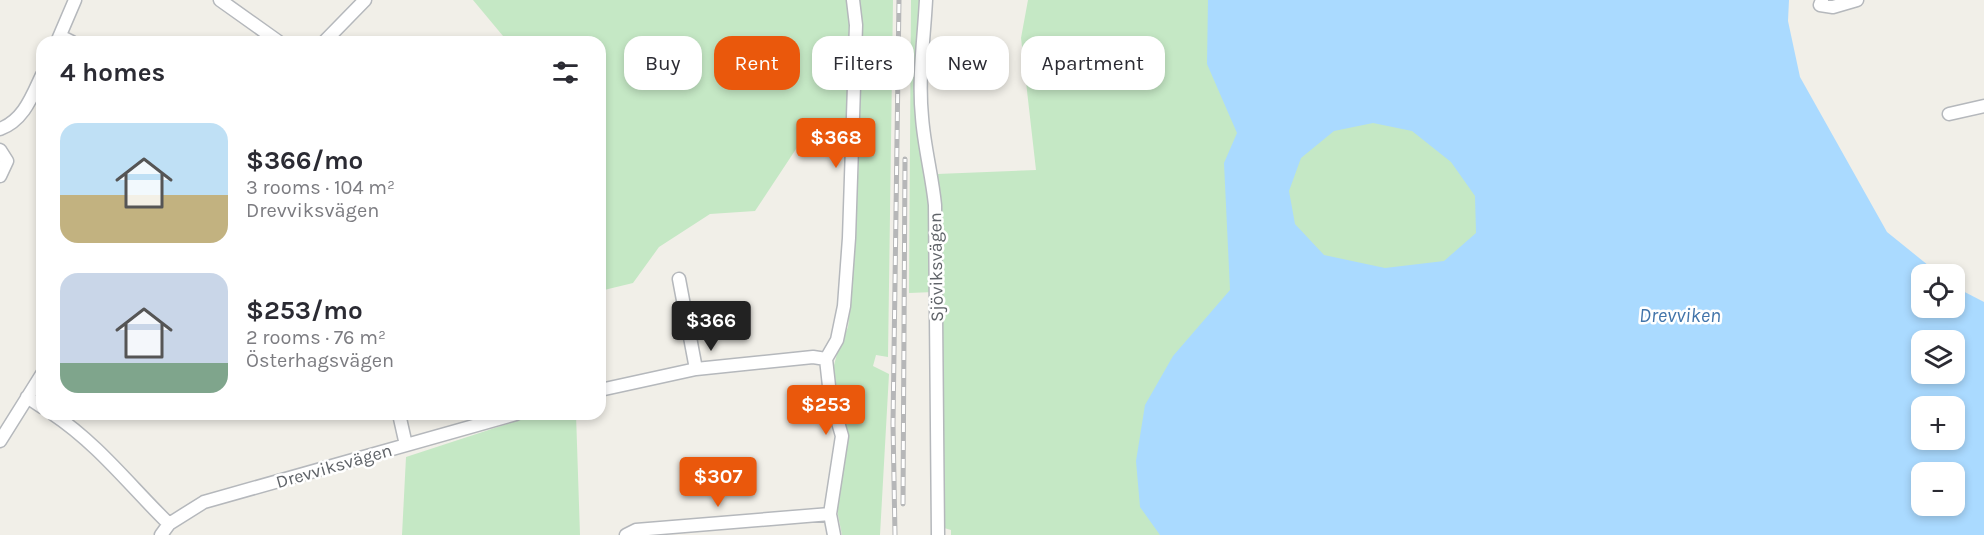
<!DOCTYPE html>
<meta charset="utf-8">
<style>
:root{--surface:#fff;--page:#f2f2f3;--text:#2b2b33;--muted:#7c7c81;--accent:#ea580c}
body{margin:0;font-family:Karla,sans-serif;background:var(--page);color:var(--text);height:100vh;display:flex;flex-direction:column;font-size:22px;white-space:nowrap}
*{box-sizing:border-box;margin:0}
p{font-size:20px;color:var(--muted)}
.icon{flex:none;width:33px;height:33px;fill:none;stroke:currentColor;stroke-width:2;stroke-linecap:round;stroke-linejoin:round}
.map{position:relative;flex:1;overflow:hidden}
.panel{position:absolute;left:36px;top:36px;width:570px;height:384px;display:flex;flex-direction:column;background:var(--surface);border-radius:18px;box-shadow:0 3px 9px #0003}
.panel>*{flex:none}
.banner{position:absolute;left:624px;top:36px;width:570px;height:54px;display:flex;gap:12px}
.controls{position:absolute;left:1911px;top:264px;display:grid;gap:12px}
.controls a{display:grid;place-items:center;width:54px;height:54px;border-radius:12px;background:var(--surface);box-shadow:0 3px 9px #0003;font-size:30px}
.price{position:absolute;translate:-50% -51px;padding:0 14px;border-radius:6px;background:var(--accent);color:#fff;font-size:20px;line-height:39px;filter:drop-shadow(0 2px 3px #0008)}
.price::after{content:'';position:absolute;left:50%;top:36px;width:18px;height:14px;margin-left:-9px;background:inherit;clip-path:polygon(0 0,100% 0,50% 100%)}
.price.current{background:#222;color:#fff}
ul{padding:0;list-style:none}
li{display:flex;align-items:center;gap:18px;height:150px;padding:0 24px}
li span{display:grid;place-items:center;flex:none;width:168px;height:120px;border-radius:18px;color:#555}
li>.icon{margin-inline-start:auto}
span .icon{width:72px;height:72px;fill:#fffc;stroke-width:1}
li b{font-size:26px}
h2{display:flex;justify-content:space-between;align-items:center;height:72px;padding:0 24px;font-size:26px}
.pill{padding:0 21px;border-radius:18px;background:var(--surface);box-shadow:0 3px 9px #0003;font-size:21px;line-height:54px}
.pill.current{background:var(--accent);color:#fff}
.map>svg:first-child{display:block}
.green{fill:#c5e8c5}
.water{fill:#aadaff;fill-rule:evenodd}
.lines{fill:none;stroke-linecap:round;stroke-linejoin:round}
.street-casing{stroke:#b5b8bc;stroke-width:15}
.street{stroke:#fff;stroke-width:12}
.rail-casing{stroke:#b6b7b8;stroke-width:5}
.rail{stroke:#fff;stroke-width:3;stroke-dasharray:9;stroke-linecap:butt}
.labels{text-anchor:middle;stroke-width:5;stroke-linejoin:round;paint-order:stroke}
.street-label{font-size:18px;fill:#5f6368;stroke:#fff}
.water-label{font-size:20px;font-style:italic;fill:#4174aa;stroke:#fff}
</style>
<div class="map">
<svg width="1984" height="535" viewBox="0 0 1984 535">
<rect width="100%" height="100%" fill="#f1efe8"/>
<!-- green -->
<path class="green" d="M473 0H893L888 357 876 355 873 366 889 374 880 535H842L837 510 846 433 833 369 838 350 848 327 851 300 860 142 838 149 798 146 755 211 710 214 659 247 633 283 600 291V42H508Z
M911 0H922L934 292 909 293Z
M1028 0H1529L1442 535H951V530L944 528 940 205 937 174 1036 170 1021 38Z
M538 414H576L580 535H402L406 457Z"/>
<!-- water -->
<path class="water" d="M1208 0H1789L1788 21 1800 77 1887 232 1939 274H1922V308H1954L1955 287 1984 302V535H1160L1140 507 1136 461 1145 405 1173 356 1230 290 1224 163 1237 133 1207 64ZM1373 123 1412 131 1451 162 1475 196 1476 233 1444 261 1385 268 1324 255 1295 224 1289 191 1301 158 1334 131ZM1922 340H1954V374H1922ZM1922 406H1954V440H1922ZM1922 472H1954V506H1922Z"/>
<g class="lines">
<defs>
<path id="street" d="M220 0 279 42
M926 0C924 39 918 78 922 117 924 146 932 175 935 205L938 535
M1822 0 1820 5 1833 7 1857 0
M60 36 72 42
M57 42 75 0
M324 42 365 0
M1949 114 1984 106
M0 129C24 120 32 96 42 75
M0 150 7 161 0 176
M679 279 696 369
M600 390 696 369 813 357 826 359
M27 397 42 407
M53 414C98 444 131 487 169 524
M399 414 406 445
M0 441 42 374
M161 535 169 524 204 502 516 414
M626 535 636 530 830 514
M834 535 830 514 842 436 830 395 826 359 837 340 844 306 849 238 856 25 853 0"/>
</defs>
<!-- street casing -->
<use href="#street" class="street-casing"/>
<!-- street -->
<use href="#street" class="street"/>
<defs>
<path id="rail" d="M903 504 905 159
M895 535 893 424 899 0"/>
</defs>
<!-- rail casing -->
<use href="#rail" class="rail-casing"/>
<!-- rail -->
<use href="#rail" class="rail"/>
</g>
<g class="labels">
<!-- street labels -->
<g class="street-label">
<text transform="translate(936 267) rotate(-91)" y="6">Sjöviksvägen</text>
<text transform="translate(334 466) rotate(-16)" y="6">Drevviksvägen</text>
</g>
<!-- water labels -->
<g class="water-label">
<text x="1680" y="322">Drevviken</text>
</g>
</g>
</svg>
<div class="controls">
<a><svg class="icon" aria-label="locate" viewBox="0 0 24 24"><circle cx="12" cy="12" r="6"/><path d="M12 2v4M12 18v4M2 12h4M18 12h4"/></svg></a>
<a><svg class="icon" aria-label="layers" viewBox="0 0 24 24"><path d="M12 4l9 5-9 5-9-5zM3 14l9 5 9-5"/></svg></a>
<a>+</a>
<a>−</a>
</div>
<b class="price" style="left:836px;top:169px">$368</b>
<b class="price current" style="left:711px;top:352px">$366</b>
<b class="price" style="left:826px;top:436px">$253</b>
<b class="price" style="left:718px;top:508px">$307</b>
<div class="banner">
<a class="pill">Buy</a>
<a class="pill current">Rent</a>
<a class="pill">Filters</a>
<a class="pill">New</a>
<a class="pill">Apartment</a>
</div>
<section class="panel">
<h2>4 homes<svg class="icon" aria-label="filters" viewBox="0 0 24 24"><path d="M4 7h16M4 17h16"/><circle cx="9" cy="7" r="2"/><circle cx="15" cy="17" r="2"/></svg></h2>
<ul>
<li><span style="background:linear-gradient(#bfe0f5 60%,#c2b280 0)"><svg class="icon" aria-label="home" viewBox="0 0 24 24"><path d="M3 11l9-7 9 7M6 9v11h12V9"/></svg></span><div><b>$366/mo</b><p>3 rooms · 104 m²</p><p>Drevviksvägen</p></div></li>
<li><span style="background:linear-gradient(#c9d6e8 75%,#7fa58c 0)"><svg class="icon" aria-label="home" viewBox="0 0 24 24"><path d="M3 11l9-7 9 7M6 9v11h12V9"/></svg></span><div><b>$253/mo</b><p>2 rooms · 76 m²</p><p>Österhagsvägen</p></div></li>
</ul>
</section>
</div>
